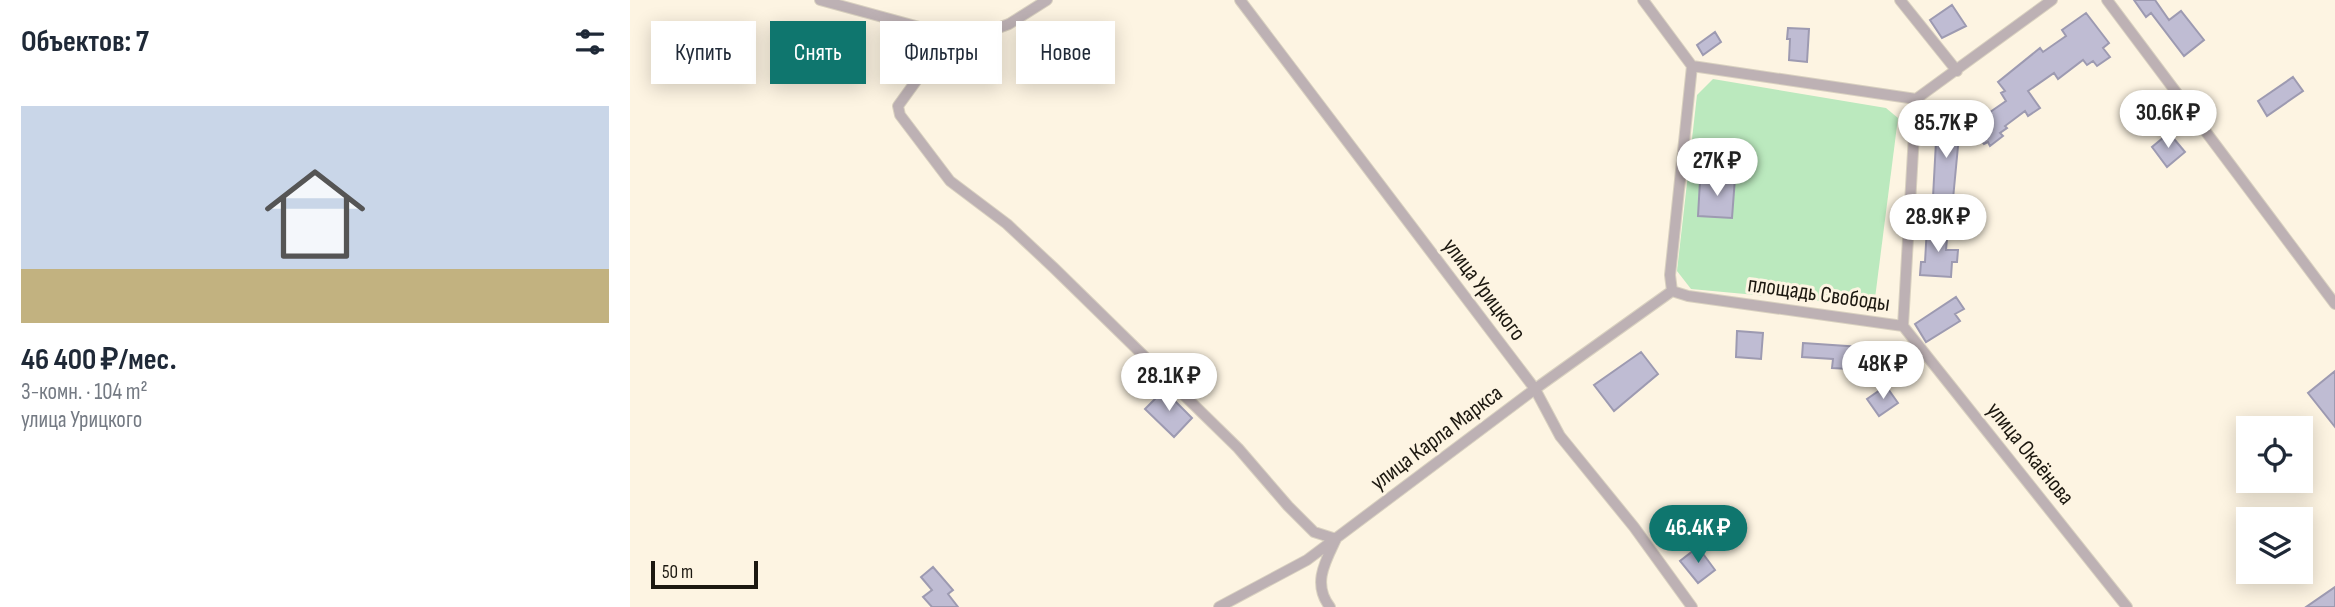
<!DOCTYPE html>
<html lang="ru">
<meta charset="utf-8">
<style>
:root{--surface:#fff;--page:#f2f2f3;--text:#1f2937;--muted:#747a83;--line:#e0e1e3;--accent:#0f766e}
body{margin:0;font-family:"Sofia Sans Condensed",sans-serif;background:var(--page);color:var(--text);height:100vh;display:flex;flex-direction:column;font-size:26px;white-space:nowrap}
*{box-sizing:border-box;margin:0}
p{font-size:23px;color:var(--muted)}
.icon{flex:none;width:38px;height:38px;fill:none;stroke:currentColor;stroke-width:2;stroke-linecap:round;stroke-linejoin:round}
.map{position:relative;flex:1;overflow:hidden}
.details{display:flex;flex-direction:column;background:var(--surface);width:630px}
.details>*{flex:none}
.hud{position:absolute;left:21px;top:21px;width:665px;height:63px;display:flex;gap:14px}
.fabs{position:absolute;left:1606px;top:416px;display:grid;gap:14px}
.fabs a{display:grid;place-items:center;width:77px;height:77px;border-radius:0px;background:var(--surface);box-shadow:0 4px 18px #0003;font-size:35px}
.scale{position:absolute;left:21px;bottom:18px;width:107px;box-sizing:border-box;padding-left:7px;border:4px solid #1c1810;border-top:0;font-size:19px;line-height:24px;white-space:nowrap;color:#1c1810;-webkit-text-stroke:5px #fdf4e2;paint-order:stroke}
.price{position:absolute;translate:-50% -60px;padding:0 16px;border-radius:24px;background:#fff;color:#222;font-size:23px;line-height:46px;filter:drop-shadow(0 2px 4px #0008)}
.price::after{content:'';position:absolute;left:50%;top:42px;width:21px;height:16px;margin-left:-10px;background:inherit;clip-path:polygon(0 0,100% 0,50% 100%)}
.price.on{background:var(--accent);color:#fff}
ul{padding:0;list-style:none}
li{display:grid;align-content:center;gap:14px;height:371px;padding:0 21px}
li+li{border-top:2px solid var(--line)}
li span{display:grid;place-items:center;height:217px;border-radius:0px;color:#555}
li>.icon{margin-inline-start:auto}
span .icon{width:126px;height:126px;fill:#fffc;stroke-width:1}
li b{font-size:30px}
h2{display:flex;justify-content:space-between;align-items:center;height:84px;padding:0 21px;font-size:30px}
.chip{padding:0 24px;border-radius:0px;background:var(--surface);box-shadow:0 4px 18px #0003;font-size:24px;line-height:63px}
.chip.on{background:var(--accent);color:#fff}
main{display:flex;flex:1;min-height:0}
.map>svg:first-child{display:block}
.green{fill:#bbe9be}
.building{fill:#bfbcd3;stroke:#9d9ab1;stroke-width:2}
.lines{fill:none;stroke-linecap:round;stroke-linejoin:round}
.street-casing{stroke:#d9d1c0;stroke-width:12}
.street{stroke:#bdb1b4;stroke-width:10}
.labels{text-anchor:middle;stroke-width:6;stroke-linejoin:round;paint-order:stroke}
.street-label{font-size:23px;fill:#1c1810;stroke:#fdf4e2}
</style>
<main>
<section class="details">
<h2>Объектов: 7<svg class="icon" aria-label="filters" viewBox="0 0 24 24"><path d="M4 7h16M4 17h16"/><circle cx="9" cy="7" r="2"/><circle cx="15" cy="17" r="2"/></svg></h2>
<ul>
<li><span style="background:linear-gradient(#c9d6e8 75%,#c2b280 0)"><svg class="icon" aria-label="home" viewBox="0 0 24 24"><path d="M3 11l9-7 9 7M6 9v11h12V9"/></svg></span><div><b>46 400 ₽/мес.</b><p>3-комн. · 104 m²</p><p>улица Урицкого</p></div></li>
</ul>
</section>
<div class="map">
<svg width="1705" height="607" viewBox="0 0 1705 607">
<rect width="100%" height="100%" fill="#fdf4e2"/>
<!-- green -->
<path class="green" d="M1083 79 1256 108 1268 118 1244 306 1061 289 1047 271 1067 95Z"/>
<!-- building -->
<path class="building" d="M1504 0H1525L1539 20 1551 11 1574 40 1554 56 1521 13 1516 17Z
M1322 5 1336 26 1312 38 1300 20Z
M1456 13 1479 43 1473 48 1480 57 1467 66 1463 61 1457 65 1453 60 1428 79 1424 73 1398 91 1410 108 1398 116 1395 111 1375 126 1377 128 1370 133 1373 136 1360 146 1358 142 1354 144 1340 126 1376 101 1371 93 1375 91 1368 82 1410 48 1413 52 1436 36 1432 30Z
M1158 28 1179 29 1177 62 1159 60 1160 39H1157Z
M1085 32 1091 42 1073 55 1067 45Z
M1663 77 1673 91 1637 116 1628 101Z
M1307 123 1330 125 1323 199 1303 197Z
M1539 133 1555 152 1537 167 1522 147Z
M1087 177 1105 178 1102 218 1068 216 1070 181 1087 182Z
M1297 227 1318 228 1316 250H1328L1327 262H1322L1321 277 1290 275 1291 262H1295Z
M1326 297 1334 309 1325 314 1330 321 1296 342 1285 324Z
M1107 331 1133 333 1131 359 1106 357Z
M1173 343 1231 347 1230 361 1219 360V369L1202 368 1203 359 1172 357Z
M1011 352 1028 374 984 411 964 385Z
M1705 371V427L1678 393Z
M1256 386 1268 403 1249 416 1237 399Z
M534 390 562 418 544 437 515 409Z
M1068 547 1085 570 1068 583 1050 561Z
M303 567 323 590 318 594 328 607H302L293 597 302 590 291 577Z
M1705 587V607H1676Z"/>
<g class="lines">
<defs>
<path id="street" d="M190 0 293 28 360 31 379 24 417 0
M610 0 905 389 930 436 1004 527 1062 607
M1013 0 1062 66
M1270 0 1327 71
M1477 0 1705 304
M317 30 294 70 268 106 270 115 320 181 377 224 424 268 608 448 658 506 684 532 706 539C695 562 682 584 700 607
M1062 66 1040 275 1042 291 1058 296 1273 326 1286 99
M1062 66 1286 99
M1286 99 1422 0
M1273 326 1497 607
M589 607 677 560 905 389 1042 291"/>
</defs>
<!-- street casing -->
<use href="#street" class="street-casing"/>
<!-- street -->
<use href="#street" class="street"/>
</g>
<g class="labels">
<!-- street labels -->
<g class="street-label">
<text transform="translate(855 289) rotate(53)" y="8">улица Урицкого</text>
<text transform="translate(1189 293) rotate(8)" y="8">площадь Свободы</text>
<text transform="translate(806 437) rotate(-37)" y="8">улица Карла Маркса</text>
<text transform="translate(1401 453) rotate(51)" y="8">улица Окаёнова</text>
</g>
</g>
</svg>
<div class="fabs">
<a><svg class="icon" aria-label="locate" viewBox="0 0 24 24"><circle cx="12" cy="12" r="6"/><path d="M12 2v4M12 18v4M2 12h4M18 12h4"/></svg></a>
<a><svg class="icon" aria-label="layers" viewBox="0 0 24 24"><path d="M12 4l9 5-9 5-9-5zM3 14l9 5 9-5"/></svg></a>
</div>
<div class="scale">50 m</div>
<b class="price" style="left:1538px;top:150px">30.6K ₽</b>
<b class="price" style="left:1316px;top:160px">85.7K ₽</b>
<b class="price" style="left:1087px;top:198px">27K ₽</b>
<b class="price" style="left:1308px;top:254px">28.9K ₽</b>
<b class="price" style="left:1253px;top:401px">48K ₽</b>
<b class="price" style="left:539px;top:413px">28.1K ₽</b>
<b class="price on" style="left:1068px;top:565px">46.4K ₽</b>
<div class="hud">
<a class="chip">Купить</a>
<a class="chip on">Снять</a>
<a class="chip">Фильтры</a>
<a class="chip">Новое</a>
</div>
</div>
</main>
